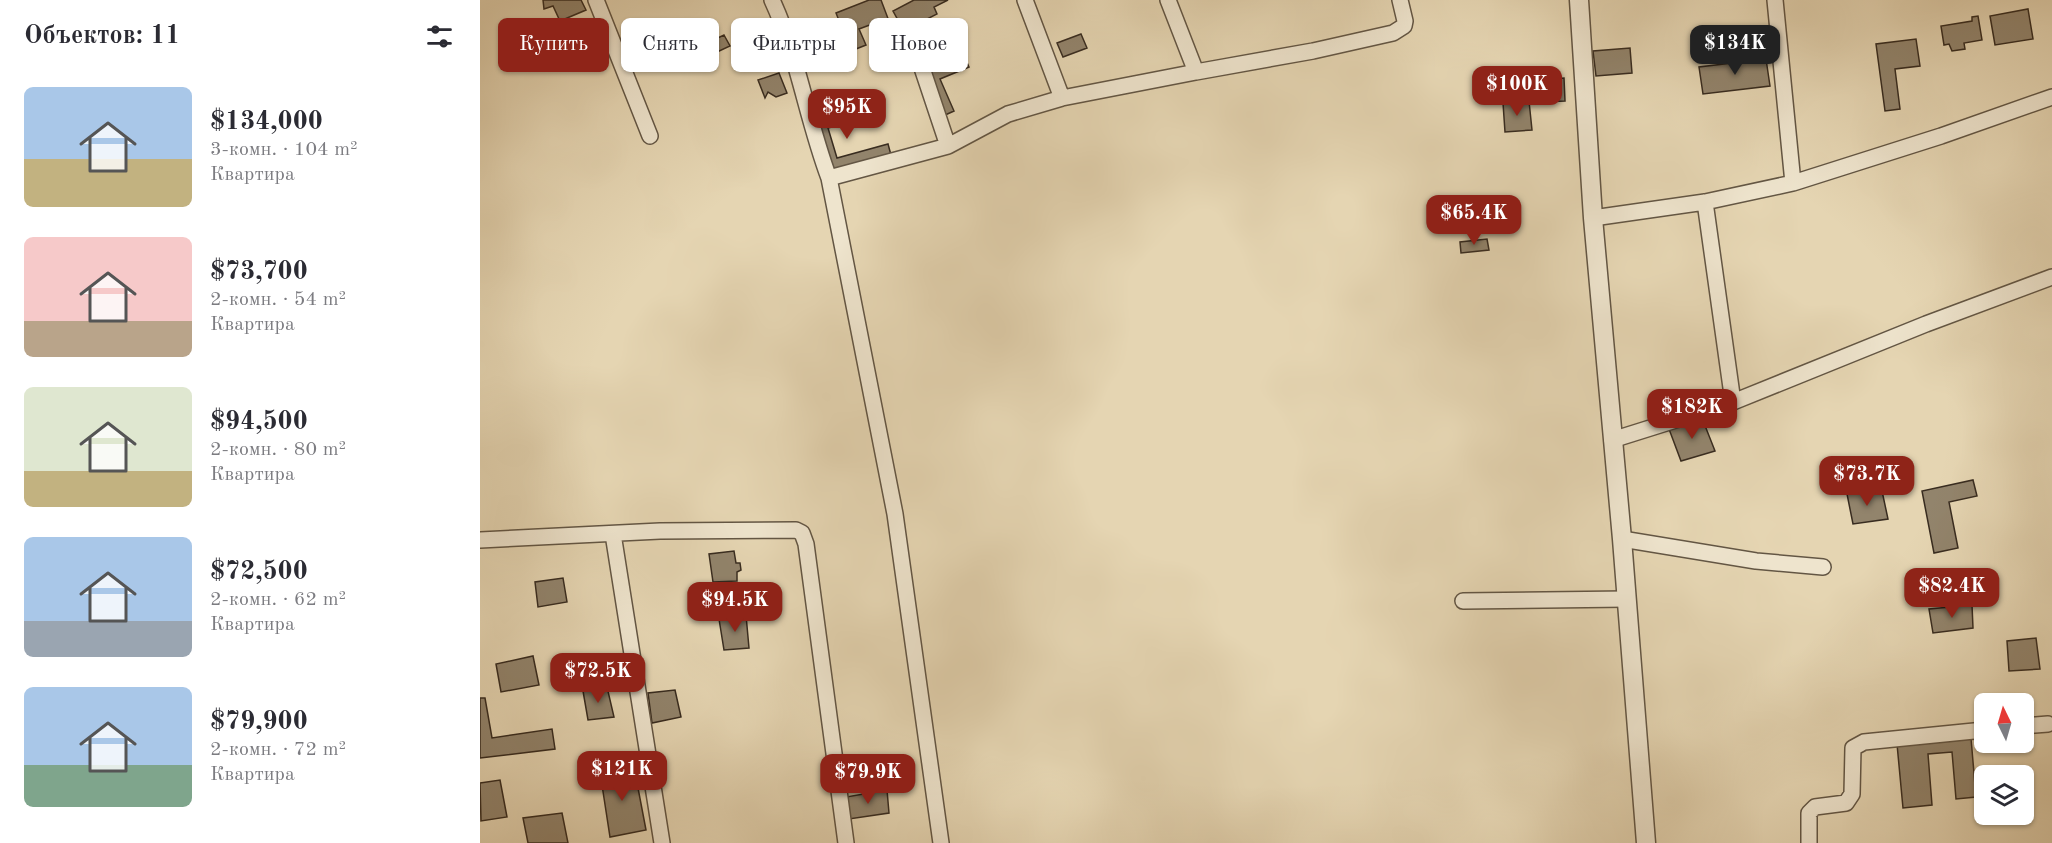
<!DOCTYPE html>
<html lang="ru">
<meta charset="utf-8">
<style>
:root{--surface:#fff;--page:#f7f7f7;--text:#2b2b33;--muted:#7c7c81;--accent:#8f2418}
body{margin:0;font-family:"Old Standard TT",serif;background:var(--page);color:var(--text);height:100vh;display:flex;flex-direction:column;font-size:22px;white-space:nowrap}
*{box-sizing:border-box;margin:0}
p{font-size:20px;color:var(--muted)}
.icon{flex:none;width:33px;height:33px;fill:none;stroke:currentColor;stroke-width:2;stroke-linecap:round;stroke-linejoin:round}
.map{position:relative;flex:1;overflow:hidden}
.side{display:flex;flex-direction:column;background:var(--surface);width:480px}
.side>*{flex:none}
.top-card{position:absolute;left:18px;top:18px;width:570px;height:54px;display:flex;gap:12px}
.needle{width:39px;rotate:355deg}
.buttons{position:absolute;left:1494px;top:693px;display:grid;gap:12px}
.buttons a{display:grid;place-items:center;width:60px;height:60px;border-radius:9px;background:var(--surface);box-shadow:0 2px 4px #0004;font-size:30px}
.price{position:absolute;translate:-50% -51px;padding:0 14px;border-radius:12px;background:var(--accent);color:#fff;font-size:20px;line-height:39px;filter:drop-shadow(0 2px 3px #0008)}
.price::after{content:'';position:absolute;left:50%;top:36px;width:18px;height:14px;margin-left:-9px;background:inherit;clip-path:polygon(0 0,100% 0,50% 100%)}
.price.active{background:#222;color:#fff}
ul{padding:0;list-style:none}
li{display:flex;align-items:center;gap:18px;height:150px;padding:0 24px}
li span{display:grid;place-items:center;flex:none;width:168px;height:120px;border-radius:9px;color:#555}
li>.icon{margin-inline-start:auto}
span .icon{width:72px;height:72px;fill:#fffc;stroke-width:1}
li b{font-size:26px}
h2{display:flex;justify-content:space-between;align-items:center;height:72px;padding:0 24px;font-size:26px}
.pill{padding:0 21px;border-radius:9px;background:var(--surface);box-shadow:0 2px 4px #0004;font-size:21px;line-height:54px}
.pill.active{background:var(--accent);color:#fff}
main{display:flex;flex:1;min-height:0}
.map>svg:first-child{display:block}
.building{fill:#92846c;stroke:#382c20;stroke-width:1.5}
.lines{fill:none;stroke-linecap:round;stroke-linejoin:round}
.minor-casing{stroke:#635644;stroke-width:18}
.tertiary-casing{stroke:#635644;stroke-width:21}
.minor{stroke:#eee4cd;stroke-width:15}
.tertiary{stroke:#eee4cd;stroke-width:18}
</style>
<main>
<section class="side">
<h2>Объектов: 11<svg class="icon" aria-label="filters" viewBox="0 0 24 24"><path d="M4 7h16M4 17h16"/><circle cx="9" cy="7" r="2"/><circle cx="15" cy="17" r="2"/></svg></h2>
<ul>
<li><span style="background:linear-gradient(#a9c7e8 60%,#c2b280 0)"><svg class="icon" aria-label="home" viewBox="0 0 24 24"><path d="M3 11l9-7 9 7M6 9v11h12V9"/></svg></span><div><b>$134,000</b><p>3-комн. · 104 m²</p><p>Квартира</p></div></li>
<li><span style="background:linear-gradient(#f6c9c9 70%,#b9a48a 0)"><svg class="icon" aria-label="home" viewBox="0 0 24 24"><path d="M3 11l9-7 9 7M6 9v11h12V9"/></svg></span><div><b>$73,700</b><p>2-комн. · 54 m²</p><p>Квартира</p></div></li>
<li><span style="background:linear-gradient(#dfe7d0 70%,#c2b280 0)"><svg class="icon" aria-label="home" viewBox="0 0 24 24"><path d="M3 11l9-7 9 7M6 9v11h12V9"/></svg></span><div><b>$94,500</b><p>2-комн. · 80 m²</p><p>Квартира</p></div></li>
<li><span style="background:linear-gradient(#a9c7e8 70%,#9aa5b1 0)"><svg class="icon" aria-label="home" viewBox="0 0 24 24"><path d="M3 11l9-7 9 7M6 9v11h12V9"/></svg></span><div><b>$72,500</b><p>2-комн. · 62 m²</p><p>Квартира</p></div></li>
<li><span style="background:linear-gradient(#a9c7e8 65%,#7fa58c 0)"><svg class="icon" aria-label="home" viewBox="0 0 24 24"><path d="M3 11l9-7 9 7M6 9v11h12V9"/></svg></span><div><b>$79,900</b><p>2-комн. · 72 m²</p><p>Квартира</p></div></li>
</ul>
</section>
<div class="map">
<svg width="1572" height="843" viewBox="0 0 1572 843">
<rect width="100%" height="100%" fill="#e5d5b2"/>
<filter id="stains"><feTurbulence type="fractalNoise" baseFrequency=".00333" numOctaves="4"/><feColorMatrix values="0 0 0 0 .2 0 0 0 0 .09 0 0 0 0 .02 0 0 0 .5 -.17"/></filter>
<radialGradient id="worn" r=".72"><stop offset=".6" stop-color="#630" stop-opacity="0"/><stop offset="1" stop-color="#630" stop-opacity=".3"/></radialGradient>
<!-- building -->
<path class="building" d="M63 0H101L106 10 80 21 73 6 64 9Z
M389 0H401L418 45 405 50 395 23 379 29 386 45 371 51 356 13Z
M434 0H468L454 7 457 14 424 31 413 11Z
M1548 9 1553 39 1515 45 1510 16Z
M1498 16 1502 40 1484 43 1485 49 1472 51 1469 44 1464 45 1461 26 1492 21V17Z
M335 22 340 35 311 45 306 32Z
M601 34 607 48 583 57 577 43Z
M244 35 250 46 235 53 229 42Z
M1436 39 1440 66 1415 69 1420 109 1405 111 1396 44Z
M1150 48 1152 73 1116 76 1113 51Z
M482 51 489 67 460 79 474 111 463 116 442 68Z
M1286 59 1290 86 1223 94 1219 67Z
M299 73 307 93 296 97 288 92 285 98 278 80Z
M1084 78 1085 101 1061 102 1060 80Z
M1049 101 1052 130 1025 132 1023 103Z
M381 105 385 118 348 128 357 158 408 144 411 155 352 172 336 118Z
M1007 239 1009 250 981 253 980 242Z
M1222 418 1235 451 1201 461 1189 429Z
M1493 480 1497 496 1469 502 1478 548 1454 553 1442 491Z
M1402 491 1408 519 1373 524 1367 494Z
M254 551 256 563H260L261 570 257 572V581L233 582 229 554Z
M83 578 87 602 58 607 55 582Z
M1492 605 1493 628 1453 633 1449 609Z
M266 615 269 648 244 650 239 619Z
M1556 638 1560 669 1529 671 1527 641Z
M53 656 59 685 21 692 16 664Z
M127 687 134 717 108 720 103 691Z
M195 690 201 717 172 723 168 693Z
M0 698H5L12 738 72 729 75 749 0 758Z
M1491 738 1496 797 1476 799 1472 752 1448 754 1452 805 1423 808 1417 744Z
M154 767 166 830 130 837 120 772Z
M20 780 27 817 1 821 0 783Z
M407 790 409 813 369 819 366 797Z
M82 813 88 843H48L43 818Z"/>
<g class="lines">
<defs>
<path id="minor" d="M116 0 170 136
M292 0C318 56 327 120 349 178L415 514 461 843
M545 0 582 98 716 72
M688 0 716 72 833 51 913 33 924 26 925 21 920 0
M1295 0 1313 183
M468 146 528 114 582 98
M349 178 468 146 442 68 424 31
M1225 202 1253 402
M1113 218 1225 202 1313 183 1461 136 1572 97
M1132 440 1253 402 1446 324 1572 277
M133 534 182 843
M1142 539 1276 561 1343 567
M0 540 180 531 316 530 322 533 326 544 366 843
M983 601 1147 599
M1544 726 1568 724
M1329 843V813L1335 807 1366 803 1372 794 1373 748 1384 742 1504 730"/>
<path id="tertiary" d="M1099 0 1113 218 1142 539 1166 843"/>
</defs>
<!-- minor casing -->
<use href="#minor" class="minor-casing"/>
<!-- tertiary casing -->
<use href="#tertiary" class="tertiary-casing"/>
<!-- minor -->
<use href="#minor" class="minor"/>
<!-- tertiary -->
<use href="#tertiary" class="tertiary"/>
</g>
<rect width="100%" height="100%" filter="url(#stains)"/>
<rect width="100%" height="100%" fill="url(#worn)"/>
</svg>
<div class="buttons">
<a><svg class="needle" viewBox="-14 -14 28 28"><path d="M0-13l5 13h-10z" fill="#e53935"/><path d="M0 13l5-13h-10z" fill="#7c7c81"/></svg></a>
<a><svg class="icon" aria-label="layers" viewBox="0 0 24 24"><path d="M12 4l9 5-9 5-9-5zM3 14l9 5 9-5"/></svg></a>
</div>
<b class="price active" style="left:1255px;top:76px">$134K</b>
<b class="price" style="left:1037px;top:117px">$100K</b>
<b class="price" style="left:367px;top:140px">$95K</b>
<b class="price" style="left:994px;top:246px">$65.4K</b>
<b class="price" style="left:1212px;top:440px">$182K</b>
<b class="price" style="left:1387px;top:507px">$73.7K</b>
<b class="price" style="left:1472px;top:619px">$82.4K</b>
<b class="price" style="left:255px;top:633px">$94.5K</b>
<b class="price" style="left:118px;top:704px">$72.5K</b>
<b class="price" style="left:142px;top:802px">$121K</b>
<b class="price" style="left:388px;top:805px">$79.9K</b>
<div class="top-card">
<a class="pill active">Купить</a>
<a class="pill">Снять</a>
<a class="pill">Фильтры</a>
<a class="pill">Новое</a>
</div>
</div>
</main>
